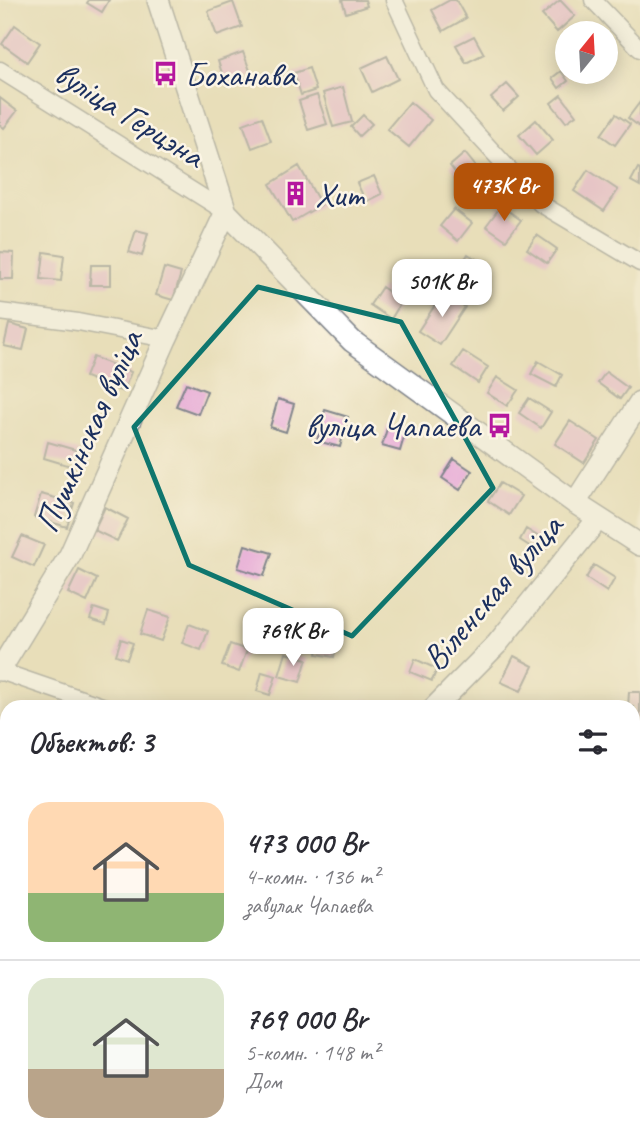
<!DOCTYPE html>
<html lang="ru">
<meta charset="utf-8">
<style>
:root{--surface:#fff;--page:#f7f7f7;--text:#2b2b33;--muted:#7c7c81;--line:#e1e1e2;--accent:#b45309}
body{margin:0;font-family:Caveat,sans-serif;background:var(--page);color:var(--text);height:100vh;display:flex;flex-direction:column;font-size:26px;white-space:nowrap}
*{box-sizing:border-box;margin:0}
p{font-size:23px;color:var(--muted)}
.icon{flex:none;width:38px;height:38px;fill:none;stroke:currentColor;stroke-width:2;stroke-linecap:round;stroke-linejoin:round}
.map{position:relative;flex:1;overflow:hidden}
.details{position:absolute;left:0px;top:700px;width:640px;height:448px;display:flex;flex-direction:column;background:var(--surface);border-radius:21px 21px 0 0;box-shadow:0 4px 18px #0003}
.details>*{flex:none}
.needle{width:46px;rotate:18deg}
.buttons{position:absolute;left:555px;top:21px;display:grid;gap:14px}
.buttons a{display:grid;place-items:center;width:63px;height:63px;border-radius:50%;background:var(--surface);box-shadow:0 4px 18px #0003;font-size:35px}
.price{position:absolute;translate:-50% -60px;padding:0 16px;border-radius:14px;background:#fff;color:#222;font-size:23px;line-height:46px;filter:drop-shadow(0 2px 4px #0008)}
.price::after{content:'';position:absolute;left:50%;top:42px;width:21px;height:16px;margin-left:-10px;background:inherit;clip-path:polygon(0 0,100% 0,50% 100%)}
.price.current{background:var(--accent);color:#fff}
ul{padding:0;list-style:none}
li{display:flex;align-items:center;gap:21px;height:175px;padding:0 28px}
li+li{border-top:2px solid var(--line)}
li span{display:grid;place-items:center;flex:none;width:196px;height:140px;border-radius:21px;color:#555}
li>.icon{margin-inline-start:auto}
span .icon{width:84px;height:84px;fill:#fffc;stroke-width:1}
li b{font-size:30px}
h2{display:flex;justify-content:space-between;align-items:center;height:84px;padding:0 28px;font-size:30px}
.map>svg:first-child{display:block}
.building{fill:#e5a6d5}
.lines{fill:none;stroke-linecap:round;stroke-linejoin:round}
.street-casing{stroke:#82868c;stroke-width:19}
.secondary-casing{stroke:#82868c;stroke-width:24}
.street{stroke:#fff;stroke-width:16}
.secondary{stroke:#fff;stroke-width:21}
.marked{fill:none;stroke:#0f766e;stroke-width:5;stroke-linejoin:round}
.labels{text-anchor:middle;stroke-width:5;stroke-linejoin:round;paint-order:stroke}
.poi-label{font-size:35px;fill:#1b2f5e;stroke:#fcf5e5;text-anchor:start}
.street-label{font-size:35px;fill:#1b2f5e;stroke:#fcf5e5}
</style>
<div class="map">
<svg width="640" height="1148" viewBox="0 0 640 1148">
<rect width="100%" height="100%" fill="#fcf5e5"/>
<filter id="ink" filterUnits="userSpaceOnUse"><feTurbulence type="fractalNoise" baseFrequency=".0143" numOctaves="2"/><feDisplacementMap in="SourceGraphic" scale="14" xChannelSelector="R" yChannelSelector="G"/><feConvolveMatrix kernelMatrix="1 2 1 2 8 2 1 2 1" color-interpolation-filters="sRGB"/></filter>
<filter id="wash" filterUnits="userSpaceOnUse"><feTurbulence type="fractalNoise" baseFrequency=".00686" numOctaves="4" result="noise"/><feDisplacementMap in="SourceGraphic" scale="28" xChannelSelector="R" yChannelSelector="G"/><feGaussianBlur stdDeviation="1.57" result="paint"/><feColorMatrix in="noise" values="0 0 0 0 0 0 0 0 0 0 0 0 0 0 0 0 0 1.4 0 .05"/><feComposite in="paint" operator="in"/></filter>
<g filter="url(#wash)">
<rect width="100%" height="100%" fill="#e8deb9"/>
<g id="blocks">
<!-- building -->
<path class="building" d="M89 0H109L102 12 87 3Z
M342 0H365L367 6 346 13Z
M450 0H456L466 18 443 31 432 10Z
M560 0 575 16 557 32 542 15Z
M233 2 242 27 217 36 208 11Z
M15 25 40 43 27 62 2 44Z
M474 36 484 54 466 63 456 45Z
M243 52 252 76 226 85 218 61Z
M387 56 398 79 372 92 361 68Z
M309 68 316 90 301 95 294 73Z
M561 71 568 81 559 88 552 78Z
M507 84 519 97 503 111 491 98Z
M343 87 352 122 333 127 323 93Z
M317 95 327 124 308 130 299 101Z
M561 95 576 115 566 122 551 103Z
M0 98 17 111 4 128 0 125Z
M410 102 431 120 409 147 387 129Z
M640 102V127L628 118Z
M616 114 630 124 615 145 601 135Z
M363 115 372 124 359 136 351 127Z
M262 117 271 141 252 148 243 124Z
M536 120 553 140 536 155 519 135Z
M465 153 485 178 470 191 450 166Z
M299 166 321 205 292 222 270 184Z
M638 168 640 169V186L631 181Z
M588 170 618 190 604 211 574 191Z
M374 176 382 194 366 202 357 183Z
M501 206 521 220 506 240 486 226Z
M454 209 472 223 458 241 440 226Z
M136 230 148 233 142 256 129 252Z
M537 235 557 249 547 263 527 249Z
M0 252 14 253 13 279H0Z
M44 252 64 255 61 281 41 279Z
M468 254 481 262 475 272 462 264Z
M91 265H111V285H90Z
M164 268 181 273 173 300 156 295Z
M382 287 402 301 391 319 370 305Z
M443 293 465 307 440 345 418 331Z
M9 324 28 329 23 350 4 346Z
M463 351 488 367 478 383 453 366Z
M93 357 131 372 123 392 85 377Z
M538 361 562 375 556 387 531 374Z
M606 372 628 388 620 399 598 383Z
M497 377 518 390 507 406 487 393Z
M186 383 207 391 198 414 176 406Z
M529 398 551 412 541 428 519 413Z
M278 399 294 404 286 432 270 427Z
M325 410 348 417 340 447 317 441Z
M570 421 599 440 584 463 555 444Z
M388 425 406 430 400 451 382 446Z
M48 442 79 451 74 467 44 458Z
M454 459 472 471 460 490 442 478Z
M500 483 521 496 509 515 488 501Z
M41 494 74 503 67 527 34 517Z
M105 507 128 519 117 541 94 530Z
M526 529 549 543 542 554 520 540Z
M22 536 44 545 34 567 12 557Z
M245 545 272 553 264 576 238 568Z
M594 565 615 578 607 592 586 578Z
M79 570 97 579 87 602 68 593Z
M94 608 109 613 106 624 90 619Z
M148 610 170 617 161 641 140 634Z
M189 624 208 631 201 650 182 643Z
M321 629 339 633 334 657 317 654Z
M121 639 133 643 127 659 116 655Z
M230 644 247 650 239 672 222 666Z
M286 653 307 659 300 682 279 676Z
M514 656 533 666 521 691 501 682Z
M415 659 437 669 432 681 410 672Z
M262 672 276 676 270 695 257 691Z
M629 692H640V719L634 718V707H628Z
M365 699 386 707H362Z
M0 773 7 778V814L0 809Z
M634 1065 640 1066V1094L634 1093Z
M0 1076 7 1081V1127L0 1136Z
M295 1141H322L316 1148H289Z"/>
</g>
</g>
<g filter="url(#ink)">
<use href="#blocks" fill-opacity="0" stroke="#82868c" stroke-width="2"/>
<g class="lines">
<defs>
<path id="street" d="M394 0 436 90 541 204 640 263
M593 0 640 49
M0 70 226 212
M0 312 78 322 166 339
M0 671 105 707
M634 794H640
M634 1039 640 1040
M351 1148 353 1141"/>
<path id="secondary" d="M158 0 226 212 352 341 575 503 640 545
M575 503 640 402
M0 670 70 555 166 339 226 212
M435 707 497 644 598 519
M36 1148 43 1141"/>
</defs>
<!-- street casing -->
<use href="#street" class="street-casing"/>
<!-- secondary casing -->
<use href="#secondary" class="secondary-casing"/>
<!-- street -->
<use href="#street" class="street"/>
<!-- secondary -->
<use href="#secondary" class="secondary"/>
</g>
</g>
<!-- marked area -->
<path d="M0 0H640V1148H0ZM258 287 401 322 493 488 352 636 189 565 134 427Z" fill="#e8deb9" fill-opacity=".55" fill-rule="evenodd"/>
<path class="marked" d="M258 287 401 322 493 488 352 636 189 565 134 427Z"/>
<!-- icons -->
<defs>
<symbol id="bus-bare" viewBox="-9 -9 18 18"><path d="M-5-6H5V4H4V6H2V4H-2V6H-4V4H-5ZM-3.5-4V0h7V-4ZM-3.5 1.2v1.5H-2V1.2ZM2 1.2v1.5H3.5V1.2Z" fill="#b5179e" stroke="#fcf5e5" stroke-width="2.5" paint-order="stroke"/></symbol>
<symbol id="building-bare" viewBox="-9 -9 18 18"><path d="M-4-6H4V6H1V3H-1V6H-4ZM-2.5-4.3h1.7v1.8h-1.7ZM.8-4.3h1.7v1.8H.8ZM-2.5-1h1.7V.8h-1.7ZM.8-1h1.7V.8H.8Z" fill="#b5179e" stroke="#fcf5e5" stroke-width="2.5" paint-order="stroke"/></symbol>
</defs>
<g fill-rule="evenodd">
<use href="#bus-bare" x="148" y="56" width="35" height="35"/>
<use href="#building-bare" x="278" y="176" width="35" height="35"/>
<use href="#bus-bare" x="482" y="408" width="35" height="35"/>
</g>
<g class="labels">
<!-- poi labels -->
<g class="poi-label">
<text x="185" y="86">Боханава</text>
<text x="315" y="206">Хит</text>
<text x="480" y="437" text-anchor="end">вуліца Чапаева</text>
</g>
<!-- street labels -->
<g class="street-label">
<text transform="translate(130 114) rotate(32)" y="12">вуліца Герцэна</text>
<text transform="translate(88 431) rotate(-66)" y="12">Пушкінская вуліца</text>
<text transform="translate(492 592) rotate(-49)" y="12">Віленская вуліца</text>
</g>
</g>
</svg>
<div class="buttons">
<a><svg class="needle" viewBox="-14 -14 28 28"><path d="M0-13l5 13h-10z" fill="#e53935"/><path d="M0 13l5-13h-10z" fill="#7c7c81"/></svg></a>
</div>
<b class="price current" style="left:504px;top:223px">473K Br</b>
<b class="price" style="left:442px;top:319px">501K Br</b>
<b class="price" style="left:293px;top:668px">769K Br</b>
<section class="details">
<h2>Объектов: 3<svg class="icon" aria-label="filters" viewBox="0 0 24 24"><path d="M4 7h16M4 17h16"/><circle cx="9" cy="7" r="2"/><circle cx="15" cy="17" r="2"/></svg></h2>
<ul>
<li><span style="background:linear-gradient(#ffd9b3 65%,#8fb573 0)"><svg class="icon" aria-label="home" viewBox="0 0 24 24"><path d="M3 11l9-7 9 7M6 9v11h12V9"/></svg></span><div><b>473 000 Br</b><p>4-комн. · 136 m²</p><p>завулак Чапаева</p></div></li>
<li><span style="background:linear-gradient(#dfe7d0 65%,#b9a48a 0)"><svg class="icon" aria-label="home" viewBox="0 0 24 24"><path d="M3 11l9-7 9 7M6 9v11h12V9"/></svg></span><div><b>769 000 Br</b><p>5-комн. · 148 m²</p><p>Дом</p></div></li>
</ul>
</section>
</div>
